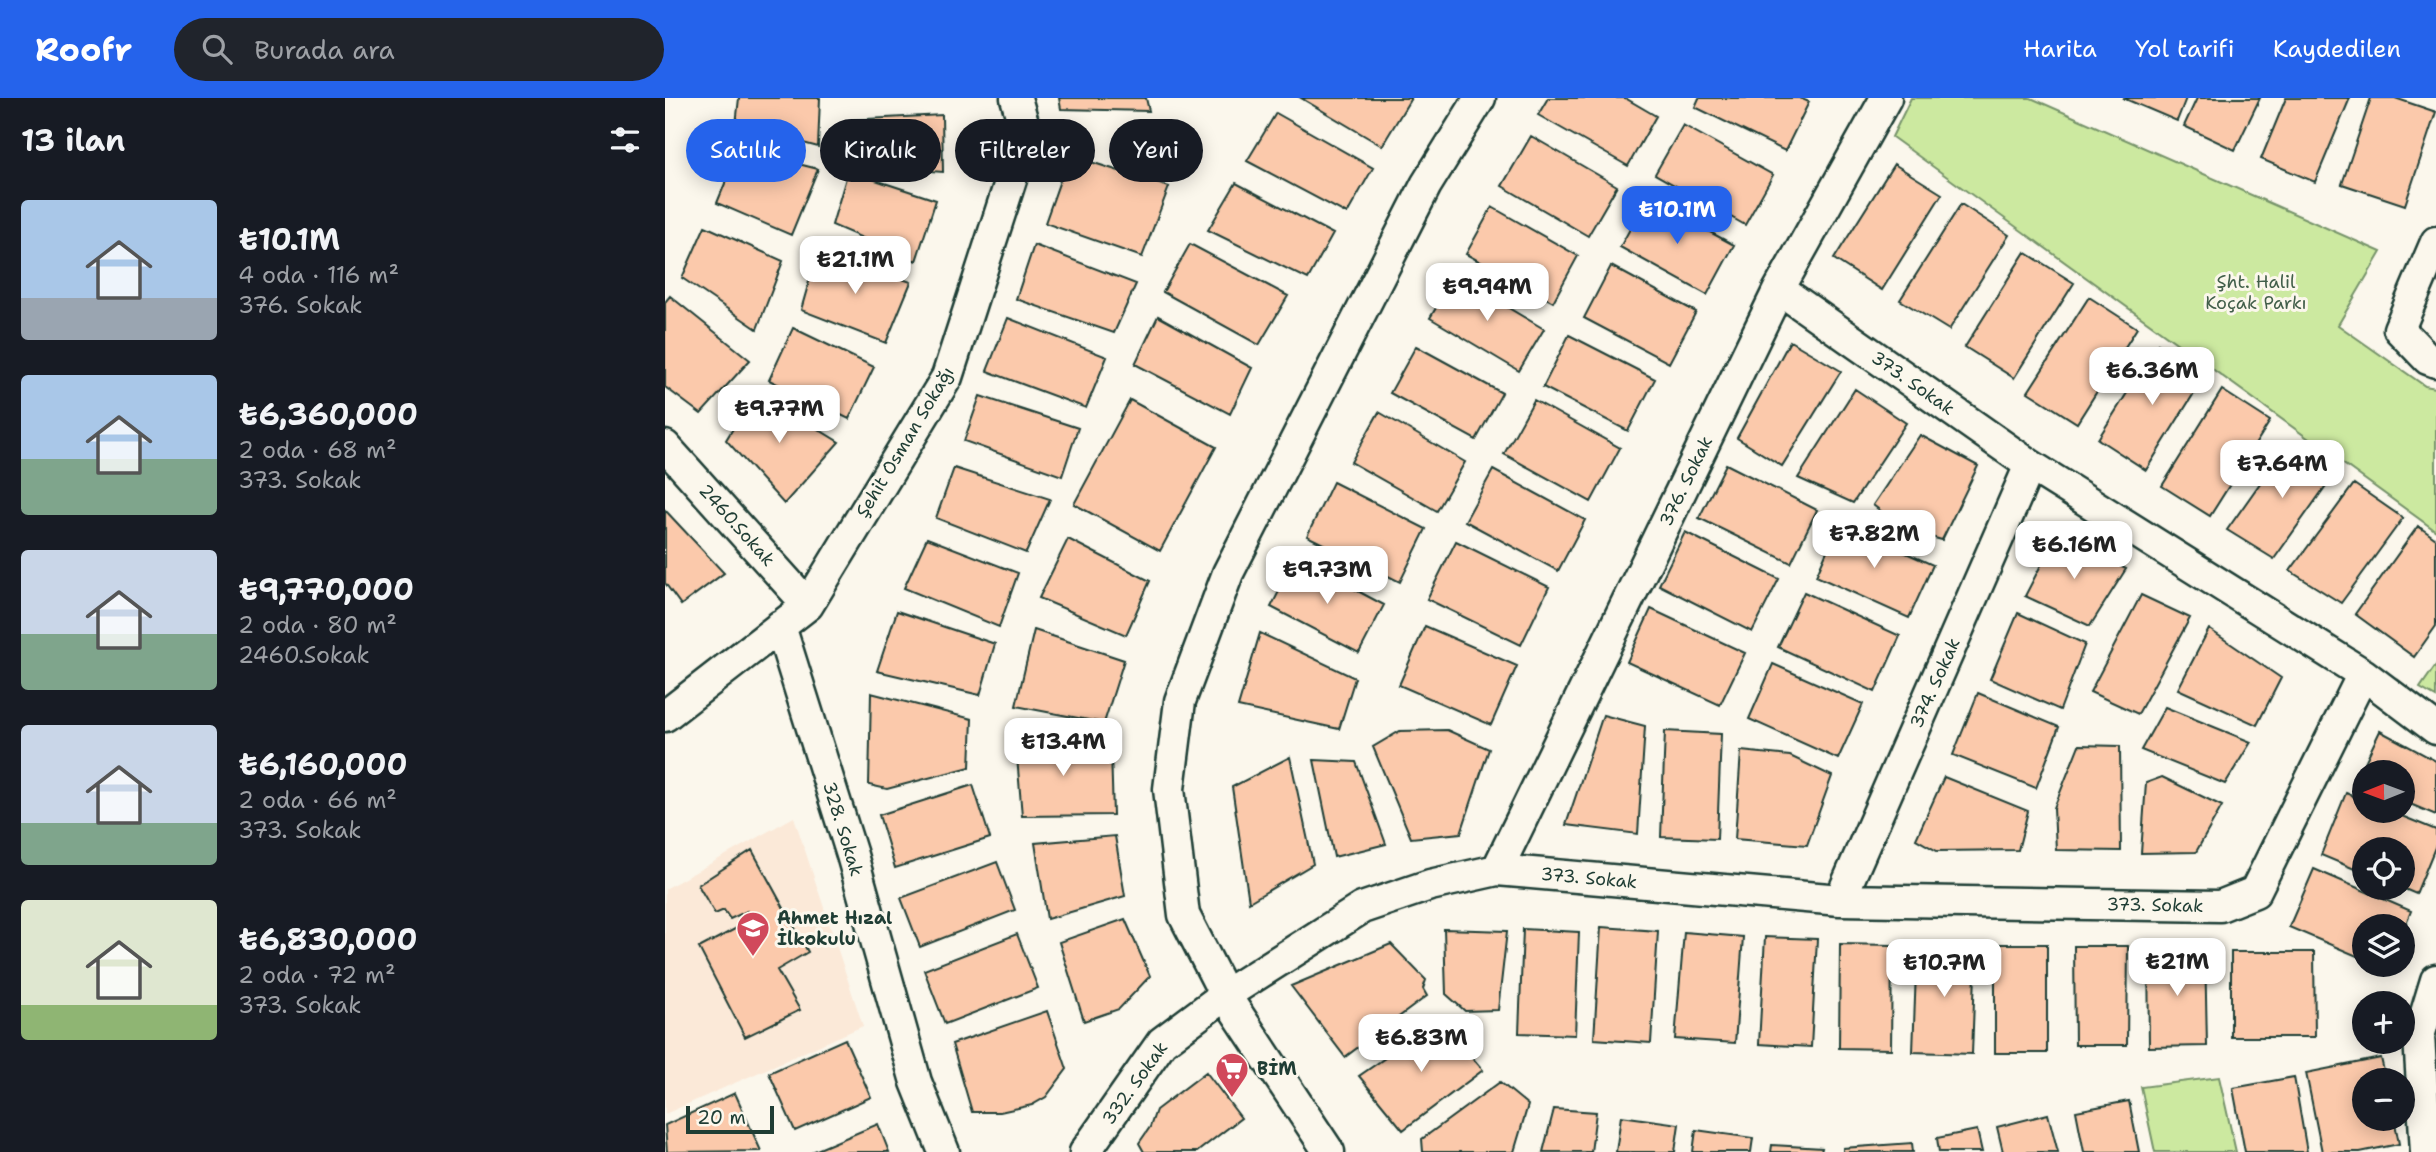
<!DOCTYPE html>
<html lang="tr">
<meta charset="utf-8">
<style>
:root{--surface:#171b24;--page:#20242c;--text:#f1f3f6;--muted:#9ea1a6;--accent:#2563eb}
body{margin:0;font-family:"Shantell Sans",sans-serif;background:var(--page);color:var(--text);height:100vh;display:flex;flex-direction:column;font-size:26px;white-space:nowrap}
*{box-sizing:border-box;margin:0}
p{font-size:23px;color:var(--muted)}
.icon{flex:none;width:38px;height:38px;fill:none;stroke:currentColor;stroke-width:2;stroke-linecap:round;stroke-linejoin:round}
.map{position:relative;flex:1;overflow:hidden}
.sheet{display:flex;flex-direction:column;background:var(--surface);width:665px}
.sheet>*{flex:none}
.guide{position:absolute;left:21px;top:21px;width:665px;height:63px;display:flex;gap:14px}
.needle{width:46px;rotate:269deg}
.buttons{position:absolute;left:1687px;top:662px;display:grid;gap:14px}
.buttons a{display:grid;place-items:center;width:63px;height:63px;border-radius:50%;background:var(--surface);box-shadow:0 4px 18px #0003;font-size:35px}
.scale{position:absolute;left:21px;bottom:18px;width:88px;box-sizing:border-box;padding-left:7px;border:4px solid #1f3d34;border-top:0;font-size:19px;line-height:24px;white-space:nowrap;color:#1f3d34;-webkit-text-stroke:5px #fbf7ec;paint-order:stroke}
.price{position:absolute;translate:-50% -60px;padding:0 16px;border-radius:14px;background:#fff;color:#222;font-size:23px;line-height:46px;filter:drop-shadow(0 2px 4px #0008)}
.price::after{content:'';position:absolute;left:50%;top:42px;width:21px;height:16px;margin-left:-10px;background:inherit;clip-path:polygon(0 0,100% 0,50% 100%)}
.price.active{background:var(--accent);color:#fff}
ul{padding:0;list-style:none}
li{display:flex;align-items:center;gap:21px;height:175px;padding:0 21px}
li span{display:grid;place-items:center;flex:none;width:196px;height:140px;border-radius:7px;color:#555}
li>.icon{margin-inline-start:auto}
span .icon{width:84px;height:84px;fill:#fffc;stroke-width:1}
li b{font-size:30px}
h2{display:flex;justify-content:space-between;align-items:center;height:84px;padding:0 21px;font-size:30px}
.pill{padding:0 24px;border-radius:32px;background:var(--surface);box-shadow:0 4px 18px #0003;font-size:24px;line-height:63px}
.pill.active{background:var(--accent);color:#fff}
header{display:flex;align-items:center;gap:42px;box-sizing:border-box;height:98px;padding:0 35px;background:var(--accent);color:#fff}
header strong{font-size:33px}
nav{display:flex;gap:38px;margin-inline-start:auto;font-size:24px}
.search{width:490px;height:63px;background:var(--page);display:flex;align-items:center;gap:18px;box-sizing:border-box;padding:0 24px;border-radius:38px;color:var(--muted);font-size:26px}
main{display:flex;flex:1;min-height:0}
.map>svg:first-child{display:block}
.built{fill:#fbe9d8}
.green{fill:#cce9a0;stroke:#76936a;stroke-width:2}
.building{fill:#fbc9ab;stroke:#1f3d34;stroke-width:2}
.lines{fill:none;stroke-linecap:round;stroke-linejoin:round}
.street-casing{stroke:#1f3d34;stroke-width:35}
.street{stroke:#fbf7ec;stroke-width:30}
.labels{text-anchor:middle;stroke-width:6;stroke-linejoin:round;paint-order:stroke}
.park-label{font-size:18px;fill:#425f4a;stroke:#fbf7ec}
.street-label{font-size:18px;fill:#1f3d34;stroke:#fbf7ec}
.poi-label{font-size:18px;font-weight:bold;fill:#1f3d34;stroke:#fbf7ec;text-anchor:start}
</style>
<header>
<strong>Roofr</strong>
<div class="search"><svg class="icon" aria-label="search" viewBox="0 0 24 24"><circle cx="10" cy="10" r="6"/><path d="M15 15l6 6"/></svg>Burada ara</div>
<nav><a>Harita</a><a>Yol tarifi</a><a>Kaydedilen</a></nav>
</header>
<main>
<section class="sheet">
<h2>13 ilan<svg class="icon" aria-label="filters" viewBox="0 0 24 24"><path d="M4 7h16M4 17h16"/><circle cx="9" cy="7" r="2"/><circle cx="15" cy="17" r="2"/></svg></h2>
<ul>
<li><span style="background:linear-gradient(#a9c7e8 70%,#9aa5b1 0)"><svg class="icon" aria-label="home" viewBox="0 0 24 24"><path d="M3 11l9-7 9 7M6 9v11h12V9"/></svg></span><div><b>₺10.1M</b><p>4 oda · 116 m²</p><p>376. Sokak</p></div></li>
<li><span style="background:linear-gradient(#a9c7e8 60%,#7fa58c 0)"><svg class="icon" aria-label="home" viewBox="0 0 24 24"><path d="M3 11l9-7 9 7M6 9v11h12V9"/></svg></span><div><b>₺6,360,000</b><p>2 oda · 68 m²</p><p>373. Sokak</p></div></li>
<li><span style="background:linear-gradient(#c9d6e8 60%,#7fa58c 0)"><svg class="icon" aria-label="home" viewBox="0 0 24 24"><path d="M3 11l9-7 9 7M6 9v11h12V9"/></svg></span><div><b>₺9,770,000</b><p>2 oda · 80 m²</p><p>2460.Sokak</p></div></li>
<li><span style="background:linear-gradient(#c9d6e8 70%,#7fa58c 0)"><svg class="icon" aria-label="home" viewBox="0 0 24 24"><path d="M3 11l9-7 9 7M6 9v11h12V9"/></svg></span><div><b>₺6,160,000</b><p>2 oda · 66 m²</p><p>373. Sokak</p></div></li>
<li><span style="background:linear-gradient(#dfe7d0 75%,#8fb573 0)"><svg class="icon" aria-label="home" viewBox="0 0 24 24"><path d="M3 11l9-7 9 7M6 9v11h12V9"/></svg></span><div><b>₺6,830,000</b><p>2 oda · 72 m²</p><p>373. Sokak</p></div></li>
</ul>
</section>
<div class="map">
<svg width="1771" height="1054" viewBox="0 0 1771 1054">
<rect width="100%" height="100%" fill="#fbf7ec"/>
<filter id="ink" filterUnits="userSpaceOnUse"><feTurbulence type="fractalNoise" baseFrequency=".0143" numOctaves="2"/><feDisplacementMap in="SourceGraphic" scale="14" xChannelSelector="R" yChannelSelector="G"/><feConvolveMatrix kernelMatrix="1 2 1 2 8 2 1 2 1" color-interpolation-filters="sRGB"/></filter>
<g filter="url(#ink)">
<!-- built -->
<path class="built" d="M129 719 198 928 0 1016V791Z"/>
<!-- green -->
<path class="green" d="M1246 0H1366L1716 154 1673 227 1760 288 1771 290V433L1227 39Z
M1771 567V599L1755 590Z
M1554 979 1571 1054H1490L1476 989Z"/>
<!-- building -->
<path class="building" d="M74 0H155L153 49 71 27Z
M394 0H481L484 13 396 11Z
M636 0H746L717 48Z
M883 0H960L991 18 963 68 873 17Z
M1034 0H1135L1144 4 1120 53 1030 9Z
M1458 0H1521L1512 23Z
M1532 0H1595L1570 52 1519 28Z
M1621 0H1685L1650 84 1596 61Z
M1706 0H1730L1771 14 1740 107 1677 86Z
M611 15 708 70 682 116 582 63Z
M277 17 278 74 253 72 187 51 184 22Z
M1018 27 1108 77 1080 127 990 76Z
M866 38 952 88 923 138 837 88Z
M74 51 153 71 126 137 52 105Z
M404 57 504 89 477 159 380 125Z
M1229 66 1277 96 1217 192 1169 161Z
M183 73 271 102 251 163 167 127Z
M571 85 668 136 643 181 543 132Z
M982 100 1069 147 1042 197 955 149Z
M1296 106 1344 137 1284 232 1235 202Z
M827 109 913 158 888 204 801 156Z
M40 128 118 163 92 231 17 180Z
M525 146 623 198 594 247 498 194Z
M369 147 471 186 449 235 351 201Z
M153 152 246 184 221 245 136 212Z
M1360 154 1409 185 1349 280 1300 249Z
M946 168 1031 214 1004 265 919 220Z
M790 178 879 231 854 273 765 220Z
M5 198 85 262 36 316 0 289V204Z
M1424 199 1472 230 1412 325 1363 294Z
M493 218 587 270 565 316 470 266Z
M343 220 442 259 421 310 322 273Z
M128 230 209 269 184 321 104 282Z
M904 237 990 281 963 333 878 289Z
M1125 243 1176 273 1117 368 1072 340Z
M1493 246 1541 276 1481 372 1433 341Z
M751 248 837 295 811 342 725 295Z
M1190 291 1241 325 1188 405 1133 380Z
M1557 292 1605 323 1545 418 1497 388Z
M91 293 174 344 119 406 61 342Z
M315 298 413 330 397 378 299 343Z
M465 302 551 349 495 453 409 406Z
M869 302 955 350 926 404 839 356Z
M714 314 800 364 772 413 686 364Z
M1255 337 1313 368 1277 442 1240 432 1208 407Z
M1624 344 1672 372 1609 461 1562 432Z
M1061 366 1152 412 1126 465 1034 420Z
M289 370 385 401 361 455 271 420Z
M828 372 920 422 893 473 800 423Z
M668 384 761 431 735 484 642 438Z
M1689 386 1738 420 1676 505 1625 473Z
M0 412 59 475 16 507 0 485Z
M1174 425 1268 467 1244 520 1151 478Z
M1753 428 1771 441V528L1749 559 1690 516Z
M1020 434 1114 481 1087 534 994 487Z
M1391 438 1461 471 1425 528 1360 498Z
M262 440 353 475 334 529 239 490Z
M403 441 485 483 461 537 374 500Z
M791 443 884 489 856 547 762 501Z
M631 460 719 507 694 555 606 509Z
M1139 494 1235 538 1210 594 1113 549Z
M1476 497 1525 520 1473 616 1425 594Z
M986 511 1080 555 1055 607 962 564Z
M232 513 330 546 315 597 212 573Z
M1353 515 1420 546 1395 612 1325 581Z
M760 528 852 568 826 627 734 587Z
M1544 531 1616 580 1592 627 1513 591Z
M369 532 459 562 439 625 351 608Z
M595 535 690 580 674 631 573 609Z
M1108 566 1198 606 1173 661 1084 621Z
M206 595 307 621 305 669 222 691 204 687Z
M1313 595 1394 629 1371 690 1288 657Z
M1500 609 1586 644 1560 686 1476 652Z
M938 617 980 628 973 736 901 727Z
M782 632 824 651 796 735 746 740 708 649 735 633Z
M1000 633 1056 636 1052 741 996 739Z
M1715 633 1771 663V717L1738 703V674H1699V686L1691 683Z
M350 635 446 653 448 717 357 718Z
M1414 647 1455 648 1456 753 1391 752 1389 710Z
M1076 653 1125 658 1167 678 1142 747 1070 741Z
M625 659 648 766 584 804 567 689Z
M649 662 691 664 721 746 669 759Z
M1279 679 1363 713 1353 752 1272 753 1251 741Z
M1497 679 1557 708 1531 754 1476 755 1481 685Z
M308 687 325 740 230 770 214 717Z
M1681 695 1699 703V712H1722L1771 732V747L1751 796 1735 789H1738V751H1699V775L1656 757Z
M450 738 460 798 382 821 370 745Z
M87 752 143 854 112 872 135 912 80 939 34 850 87 822 82 813 65 821 59 812 50 816 33 787Z
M332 764 350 812 255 849 236 800Z
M1649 771 1746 813 1738 833V828H1699V861L1624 829Z
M460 821 485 878 454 911 419 923 394 844Z
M936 829 993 833 986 945 929 941Z
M779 831 842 833 833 912 800 913 781 896Z
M858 831 914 834 910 937 854 935Z
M1019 834 1078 839 1070 945 1010 941Z
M352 836 373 890 280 926 259 872Z
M1100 839 1152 841 1146 949 1094 946Z
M726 846 761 882 758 891 762 898 680 959 626 888Z
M1175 846 1227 847 1226 951 1174 950Z
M1252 846 1311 849 1307 956 1248 954Z
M1330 846H1382V955H1330Z
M1409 848H1463L1462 947H1410Z
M1540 850 1542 948 1484 949 1483 851Z
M1566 854H1649L1650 939H1566Z
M382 913 402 971 381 999 367 1007 335 1014H307L287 946Z
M775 922 818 972 738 1032 694 978Z
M180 941 206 999 130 1033 104 975Z
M1716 960 1721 982H1699V1020H1729L1734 1046 1695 1054H1657L1641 975Z
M541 974 576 1020 532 1054H479L474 1045 485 1029 491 1012Z
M1629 979 1642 1054H1580L1568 990Z
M835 984 863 1007 849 1054H758L757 1041Z
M70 995 96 1053 2 1054 0 1027Z
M1464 1003 1474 1054H1419L1411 1013Z
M889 1011 931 1014 926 1054H878Z
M1383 1016 1393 1054H1338L1332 1029Z
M956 1018 1014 1026 1010 1054H951Z
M213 1026 224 1054H147Z
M1031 1032 1088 1040 1086 1054H1028Z
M1312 1032 1317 1054H1274L1272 1040Z
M1247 1045 1248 1054H1178V1050Z
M1107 1047 1157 1050 1156 1054H1106Z"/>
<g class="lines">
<defs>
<path id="street" d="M1771 144 1734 231 1763 261 1771 264
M0 348 143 507
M115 528 187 757 251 984 279 1054
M1698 576 1771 631
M0 618 143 507 282 279 361 35 351 0
M832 772 1114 191 1221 0
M1175 802 1365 367
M420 1054 497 944 560 897 697 810 765 787 832 772 1175 802 1555 808 1590 794 1698 576 1365 367 1114 191
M664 1054 560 897 519 817 504 691 515 603 563 475 761 87 815 0
M1761 1054 1754 938 1771 882"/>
</defs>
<!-- street casing -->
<use href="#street" class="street-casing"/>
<!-- street -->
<use href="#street" class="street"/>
</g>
</g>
<!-- icons -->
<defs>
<symbol id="school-pin" viewBox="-11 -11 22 30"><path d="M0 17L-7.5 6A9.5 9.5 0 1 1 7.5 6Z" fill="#d1495b" stroke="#fbf7ec"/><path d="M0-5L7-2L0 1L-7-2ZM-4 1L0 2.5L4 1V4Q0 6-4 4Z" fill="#fff"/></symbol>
<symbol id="supermarket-pin" viewBox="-11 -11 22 30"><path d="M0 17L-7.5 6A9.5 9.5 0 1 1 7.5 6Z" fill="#d1495b" stroke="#fbf7ec"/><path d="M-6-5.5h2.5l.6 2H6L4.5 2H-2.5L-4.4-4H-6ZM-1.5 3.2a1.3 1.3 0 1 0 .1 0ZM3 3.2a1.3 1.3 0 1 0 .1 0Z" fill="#fff"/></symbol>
</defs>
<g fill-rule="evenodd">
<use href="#school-pin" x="69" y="811" width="38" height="52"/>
<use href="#supermarket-pin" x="548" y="952" width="38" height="52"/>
</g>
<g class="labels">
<!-- park labels -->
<g class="park-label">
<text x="1591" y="190">Şht. Halil<tspan x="1591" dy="21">Koçak Parkı</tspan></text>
</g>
<!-- street labels -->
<g class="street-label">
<text transform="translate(1248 285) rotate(35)" y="6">373. Sokak</text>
<text transform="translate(240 344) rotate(-59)" y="6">Şehit Osman Sokağı</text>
<text transform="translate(1021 383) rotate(-64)" y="6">376. Sokak</text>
<text transform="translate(72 427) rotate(48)" y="6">2460.Sokak</text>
<text transform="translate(1270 585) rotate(-66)" y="6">374. Sokak</text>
<text transform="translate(178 731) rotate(73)" y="6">328. Sokak</text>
<text transform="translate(924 780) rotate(5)" y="6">373. Sokak</text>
<text transform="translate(1490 807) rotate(1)" y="6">373. Sokak</text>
<text transform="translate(470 985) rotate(-54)" y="6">332. Sokak</text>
</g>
<!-- poi labels -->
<g class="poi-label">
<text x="112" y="826">Ahmet Hızal<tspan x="112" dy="21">İlkokulu</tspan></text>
<text x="592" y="977">BİM</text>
</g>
</g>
</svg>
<div class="buttons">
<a><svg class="needle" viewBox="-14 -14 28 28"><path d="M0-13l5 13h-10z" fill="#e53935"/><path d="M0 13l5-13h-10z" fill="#9ea1a6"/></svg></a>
<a><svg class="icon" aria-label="locate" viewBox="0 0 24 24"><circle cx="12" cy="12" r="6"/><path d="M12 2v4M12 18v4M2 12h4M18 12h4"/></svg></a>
<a><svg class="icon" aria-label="layers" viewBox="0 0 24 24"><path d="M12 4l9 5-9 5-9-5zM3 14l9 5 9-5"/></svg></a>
<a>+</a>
<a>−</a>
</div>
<div class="scale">20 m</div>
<b class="price active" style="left:1012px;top:148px">₺10.1M</b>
<b class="price" style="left:190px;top:198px">₺21.1M</b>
<b class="price" style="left:822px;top:225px">₺9.94M</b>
<b class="price" style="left:1487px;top:309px">₺6.36M</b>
<b class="price" style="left:114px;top:347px">₺9.77M</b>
<b class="price" style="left:1617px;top:402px">₺7.64M</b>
<b class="price" style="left:1209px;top:472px">₺7.82M</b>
<b class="price" style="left:1409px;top:483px">₺6.16M</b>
<b class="price" style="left:662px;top:508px">₺9.73M</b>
<b class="price" style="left:398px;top:680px">₺13.4M</b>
<b class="price" style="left:1512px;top:900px">₺21M</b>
<b class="price" style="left:1279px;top:901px">₺10.7M</b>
<b class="price" style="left:756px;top:976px">₺6.83M</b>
<div class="guide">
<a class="pill active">Satılık</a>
<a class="pill">Kiralık</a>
<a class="pill">Filtreler</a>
<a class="pill">Yeni</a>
</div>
</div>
</main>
